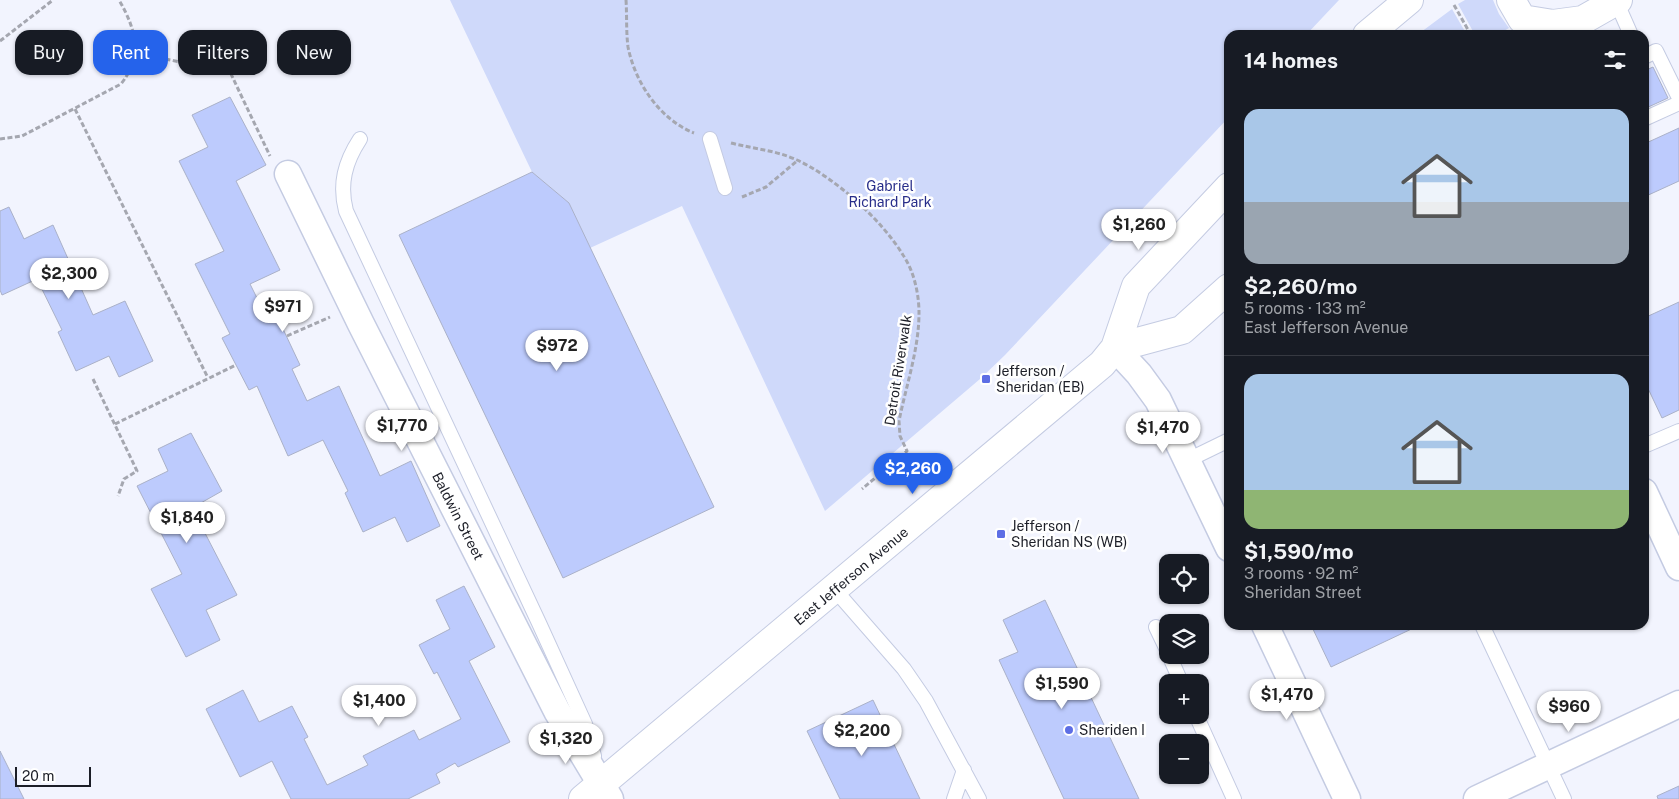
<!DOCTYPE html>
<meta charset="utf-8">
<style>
:root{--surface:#171b24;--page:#242831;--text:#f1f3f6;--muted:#9ea1a6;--line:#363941;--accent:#2563eb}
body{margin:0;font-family:"Public Sans",sans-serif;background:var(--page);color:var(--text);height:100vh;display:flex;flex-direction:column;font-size:19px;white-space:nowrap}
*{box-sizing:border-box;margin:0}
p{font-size:16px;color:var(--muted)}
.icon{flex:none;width:28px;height:28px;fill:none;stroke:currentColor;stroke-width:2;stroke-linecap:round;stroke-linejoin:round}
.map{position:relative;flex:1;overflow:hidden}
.panel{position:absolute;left:1224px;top:30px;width:425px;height:600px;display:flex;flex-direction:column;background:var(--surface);border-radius:15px;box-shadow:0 1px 4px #0004}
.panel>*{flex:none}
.top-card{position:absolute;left:15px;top:30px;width:475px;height:45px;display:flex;gap:10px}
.fabs{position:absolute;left:1159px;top:554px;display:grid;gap:10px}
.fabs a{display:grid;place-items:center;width:50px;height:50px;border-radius:10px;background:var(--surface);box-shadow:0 1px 4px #0004;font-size:25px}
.scale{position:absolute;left:15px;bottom:12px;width:76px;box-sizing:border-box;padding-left:5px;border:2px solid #1c1e27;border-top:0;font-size:14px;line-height:18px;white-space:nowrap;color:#1c1e27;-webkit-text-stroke:4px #fff;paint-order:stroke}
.price{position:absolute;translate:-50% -42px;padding:0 11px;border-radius:18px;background:#fff;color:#222;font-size:16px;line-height:32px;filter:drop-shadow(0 1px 2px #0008)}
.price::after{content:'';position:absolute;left:50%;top:30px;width:15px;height:11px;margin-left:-8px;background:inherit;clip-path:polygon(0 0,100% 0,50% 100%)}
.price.current{background:var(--accent);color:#fff}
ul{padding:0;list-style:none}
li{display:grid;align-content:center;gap:10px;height:265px;padding:0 20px}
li+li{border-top:1px solid var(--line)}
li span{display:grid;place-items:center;height:155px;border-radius:15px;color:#555}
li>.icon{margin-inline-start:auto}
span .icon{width:90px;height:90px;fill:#fffc;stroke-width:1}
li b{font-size:21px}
h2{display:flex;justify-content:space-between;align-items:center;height:60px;padding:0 20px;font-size:21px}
.tag{padding:0 18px;border-radius:15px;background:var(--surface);box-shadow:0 1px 4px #0004;font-size:18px;line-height:45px}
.tag.current{background:var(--accent);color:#fff}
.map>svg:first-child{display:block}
.green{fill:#cfd9fa}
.building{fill:#bdcbfd;stroke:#aab1c8}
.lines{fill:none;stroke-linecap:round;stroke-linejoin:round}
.lane-casing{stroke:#c4cbe2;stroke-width:16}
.street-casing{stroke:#c4cbe2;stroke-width:29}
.secondary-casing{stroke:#c4cbe2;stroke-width:30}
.path{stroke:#a5a7b0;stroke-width:3;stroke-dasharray:5 2.5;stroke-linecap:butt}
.lane{stroke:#fff;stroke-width:14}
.street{stroke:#fff;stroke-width:26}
.secondary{stroke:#fff;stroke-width:28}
.poi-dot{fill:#5d6ee5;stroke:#fff;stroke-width:2}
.labels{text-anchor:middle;stroke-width:5;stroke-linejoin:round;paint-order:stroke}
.park-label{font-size:14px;fill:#282e8a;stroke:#fff}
.street-label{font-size:14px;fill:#1c1e27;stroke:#fff}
.poi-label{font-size:14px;fill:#1c1e27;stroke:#fff;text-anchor:start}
</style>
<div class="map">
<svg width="1679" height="799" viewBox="0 0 1679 799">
<rect width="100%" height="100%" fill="#f2f4fe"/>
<!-- green -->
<path class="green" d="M450 0H1339L1306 35H1229V117L1005 355 980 379 825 511 682 206 590 248 569 203 532 172Z
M1465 0H1493L1499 14 1509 28 1497 35H1475L1458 4Z
M1452 9 1467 35H1417Z"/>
<!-- building -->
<path class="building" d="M1653 67 1668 98 1644 109V71Z
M230 97 266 165 236 181 280 270 250 284 266 316 275 312 300 365 292 369 307 401 339 386 380 476 411 461 440 526 407 542 395 517 363 532 345 493 348 491 323 440 288 456 257 386 249 390 222 338 230 334 195 264 224 251 179 161 208 147 192 115Z
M1679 128V181L1644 197V144Z
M532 172 569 203 714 507 563 578 399 235Z
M9 207 24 239 53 225 93 315 125 301 153 361 119 377 109 356 76 371 58 332 62 330 37 279 2 295 0 290V211Z
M1679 302V410L1662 418 1644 380V318Z
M191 433 222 491 192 508 237 595 206 610 220 640 186 657 151 589 182 574 137 486 168 471 158 449Z
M464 586 495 647 469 661 510 742 458 767 455 763 436 774 440 783 408 799H291L272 761 240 777 206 709 243 690 259 722 292 706 308 737 304 739 327 785 368 765 363 756 414 730 419 740 461 719 437 672 434 674 419 645 450 629 436 600Z
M1045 600 1139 799H1064L999 660 1018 652 1003 620Z
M1311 625H1420L1331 667Z
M873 700 920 799H840L807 731Z
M0 751 24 799H0Z
M1679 786V799H1658L1657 796Z"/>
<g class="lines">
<defs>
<path id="lane" d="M1616 1 1631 35
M1644 57 1656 51 1679 98
M1644 119 1679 103
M360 139C345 162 339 184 346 211L539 623 585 724 594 756
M710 139 725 188
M1644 446 1679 431
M1188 460 1229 440
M835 590 904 669 926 701 979 799
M1482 625 1564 799
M1156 627 1168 652
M1169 655 1181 682
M1196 715 1234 799
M954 799 964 770"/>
<path id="street" d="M288 174 361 324 557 711 610 799
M1115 348 1139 374 1158 400 1229 548
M1644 492 1679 567
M1265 625 1347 799
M1477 799 1679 704"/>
<path id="secondary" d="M1511 0 1522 19 1553 24 1583 20
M1567 29 1618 0
M1367 35 1409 0
M1115 348 1182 330 1229 288
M583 799 1102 364 1115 348 1136 286 1229 187"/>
</defs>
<!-- lane casing -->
<use href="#lane" class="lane-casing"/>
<!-- street casing -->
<use href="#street" class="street-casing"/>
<!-- secondary casing -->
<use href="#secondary" class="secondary-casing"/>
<!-- path -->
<path class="path" d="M626 0C627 15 626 31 628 47 635 82 659 119 694 133
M1454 5 1471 35
M0 41 53 0
M136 53 230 72 270 156
M75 109 208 378
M0 139 22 136 121 84C143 56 136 29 119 0
M731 143C754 149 775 150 797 160 834 177 882 220 903 255 914 271 919 294 919 313 919 349 906 386 899 421L900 436 907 451 862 489
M742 197 766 187 797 161
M287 336 330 317
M93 379 137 471 124 479 118 496
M115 424 236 365"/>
<!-- lane -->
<use href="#lane" class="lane"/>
<!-- street -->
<use href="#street" class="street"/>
<!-- secondary -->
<use href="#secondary" class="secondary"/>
</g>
<!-- markers -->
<g class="poi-dot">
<rect x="981" y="374" width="10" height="10" rx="2.5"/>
<rect x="996" y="529" width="10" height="10" rx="2.5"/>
<circle cx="1069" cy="730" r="5"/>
</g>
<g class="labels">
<!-- park labels -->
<g class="park-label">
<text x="890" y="191">Gabriel<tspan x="890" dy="16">Richard Park</tspan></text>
</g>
<!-- street labels -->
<g class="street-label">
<text transform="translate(898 370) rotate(-81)" y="5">Detroit Riverwalk</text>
<text transform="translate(458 516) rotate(63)" y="5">Baldwin Street</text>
<text transform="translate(851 576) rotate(-40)" y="5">East Jefferson Avenue</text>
</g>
<!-- poi labels -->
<g class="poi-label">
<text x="996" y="376">Jefferson /<tspan x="996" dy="16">Sheridan (EB)</tspan></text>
<text x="1011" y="531">Jefferson /<tspan x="1011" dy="16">Sheridan NS (WB)</tspan></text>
<text x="1079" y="735">Sheriden I</text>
</g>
</g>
</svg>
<div class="fabs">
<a><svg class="icon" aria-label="locate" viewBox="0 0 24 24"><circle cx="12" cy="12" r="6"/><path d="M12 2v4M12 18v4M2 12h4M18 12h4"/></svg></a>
<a><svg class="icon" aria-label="layers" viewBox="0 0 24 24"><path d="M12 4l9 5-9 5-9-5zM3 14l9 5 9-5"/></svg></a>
<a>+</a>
<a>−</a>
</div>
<div class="scale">20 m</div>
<b class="price" style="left:1139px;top:251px">$1,260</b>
<b class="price" style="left:69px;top:300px">$2,300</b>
<b class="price" style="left:283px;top:333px">$971</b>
<b class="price" style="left:557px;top:372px">$972</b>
<b class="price" style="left:402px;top:452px">$1,770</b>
<b class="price" style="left:1163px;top:454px">$1,470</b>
<b class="price current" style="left:913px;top:495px">$2,260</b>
<b class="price" style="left:187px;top:544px">$1,840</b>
<b class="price" style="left:1062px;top:710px">$1,590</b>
<b class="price" style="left:1287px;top:721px">$1,470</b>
<b class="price" style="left:379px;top:727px">$1,400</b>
<b class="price" style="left:1569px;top:733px">$960</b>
<b class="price" style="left:862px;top:757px">$2,200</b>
<b class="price" style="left:566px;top:765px">$1,320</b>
<div class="top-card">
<a class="tag">Buy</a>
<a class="tag current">Rent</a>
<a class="tag">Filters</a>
<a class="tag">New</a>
</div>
<section class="panel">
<h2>14 homes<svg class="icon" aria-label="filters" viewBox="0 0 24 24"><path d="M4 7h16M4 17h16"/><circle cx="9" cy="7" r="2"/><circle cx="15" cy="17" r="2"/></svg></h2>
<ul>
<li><span style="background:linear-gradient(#a9c7e8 60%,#9aa5b1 0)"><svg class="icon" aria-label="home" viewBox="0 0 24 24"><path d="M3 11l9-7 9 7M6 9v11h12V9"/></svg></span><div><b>$2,260/mo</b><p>5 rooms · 133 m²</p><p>East Jefferson Avenue</p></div></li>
<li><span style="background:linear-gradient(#a9c7e8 75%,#8fb573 0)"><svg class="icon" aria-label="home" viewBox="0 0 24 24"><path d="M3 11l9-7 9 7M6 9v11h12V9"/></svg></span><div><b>$1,590/mo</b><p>3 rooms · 92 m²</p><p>Sheridan Street</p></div></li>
</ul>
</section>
</div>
